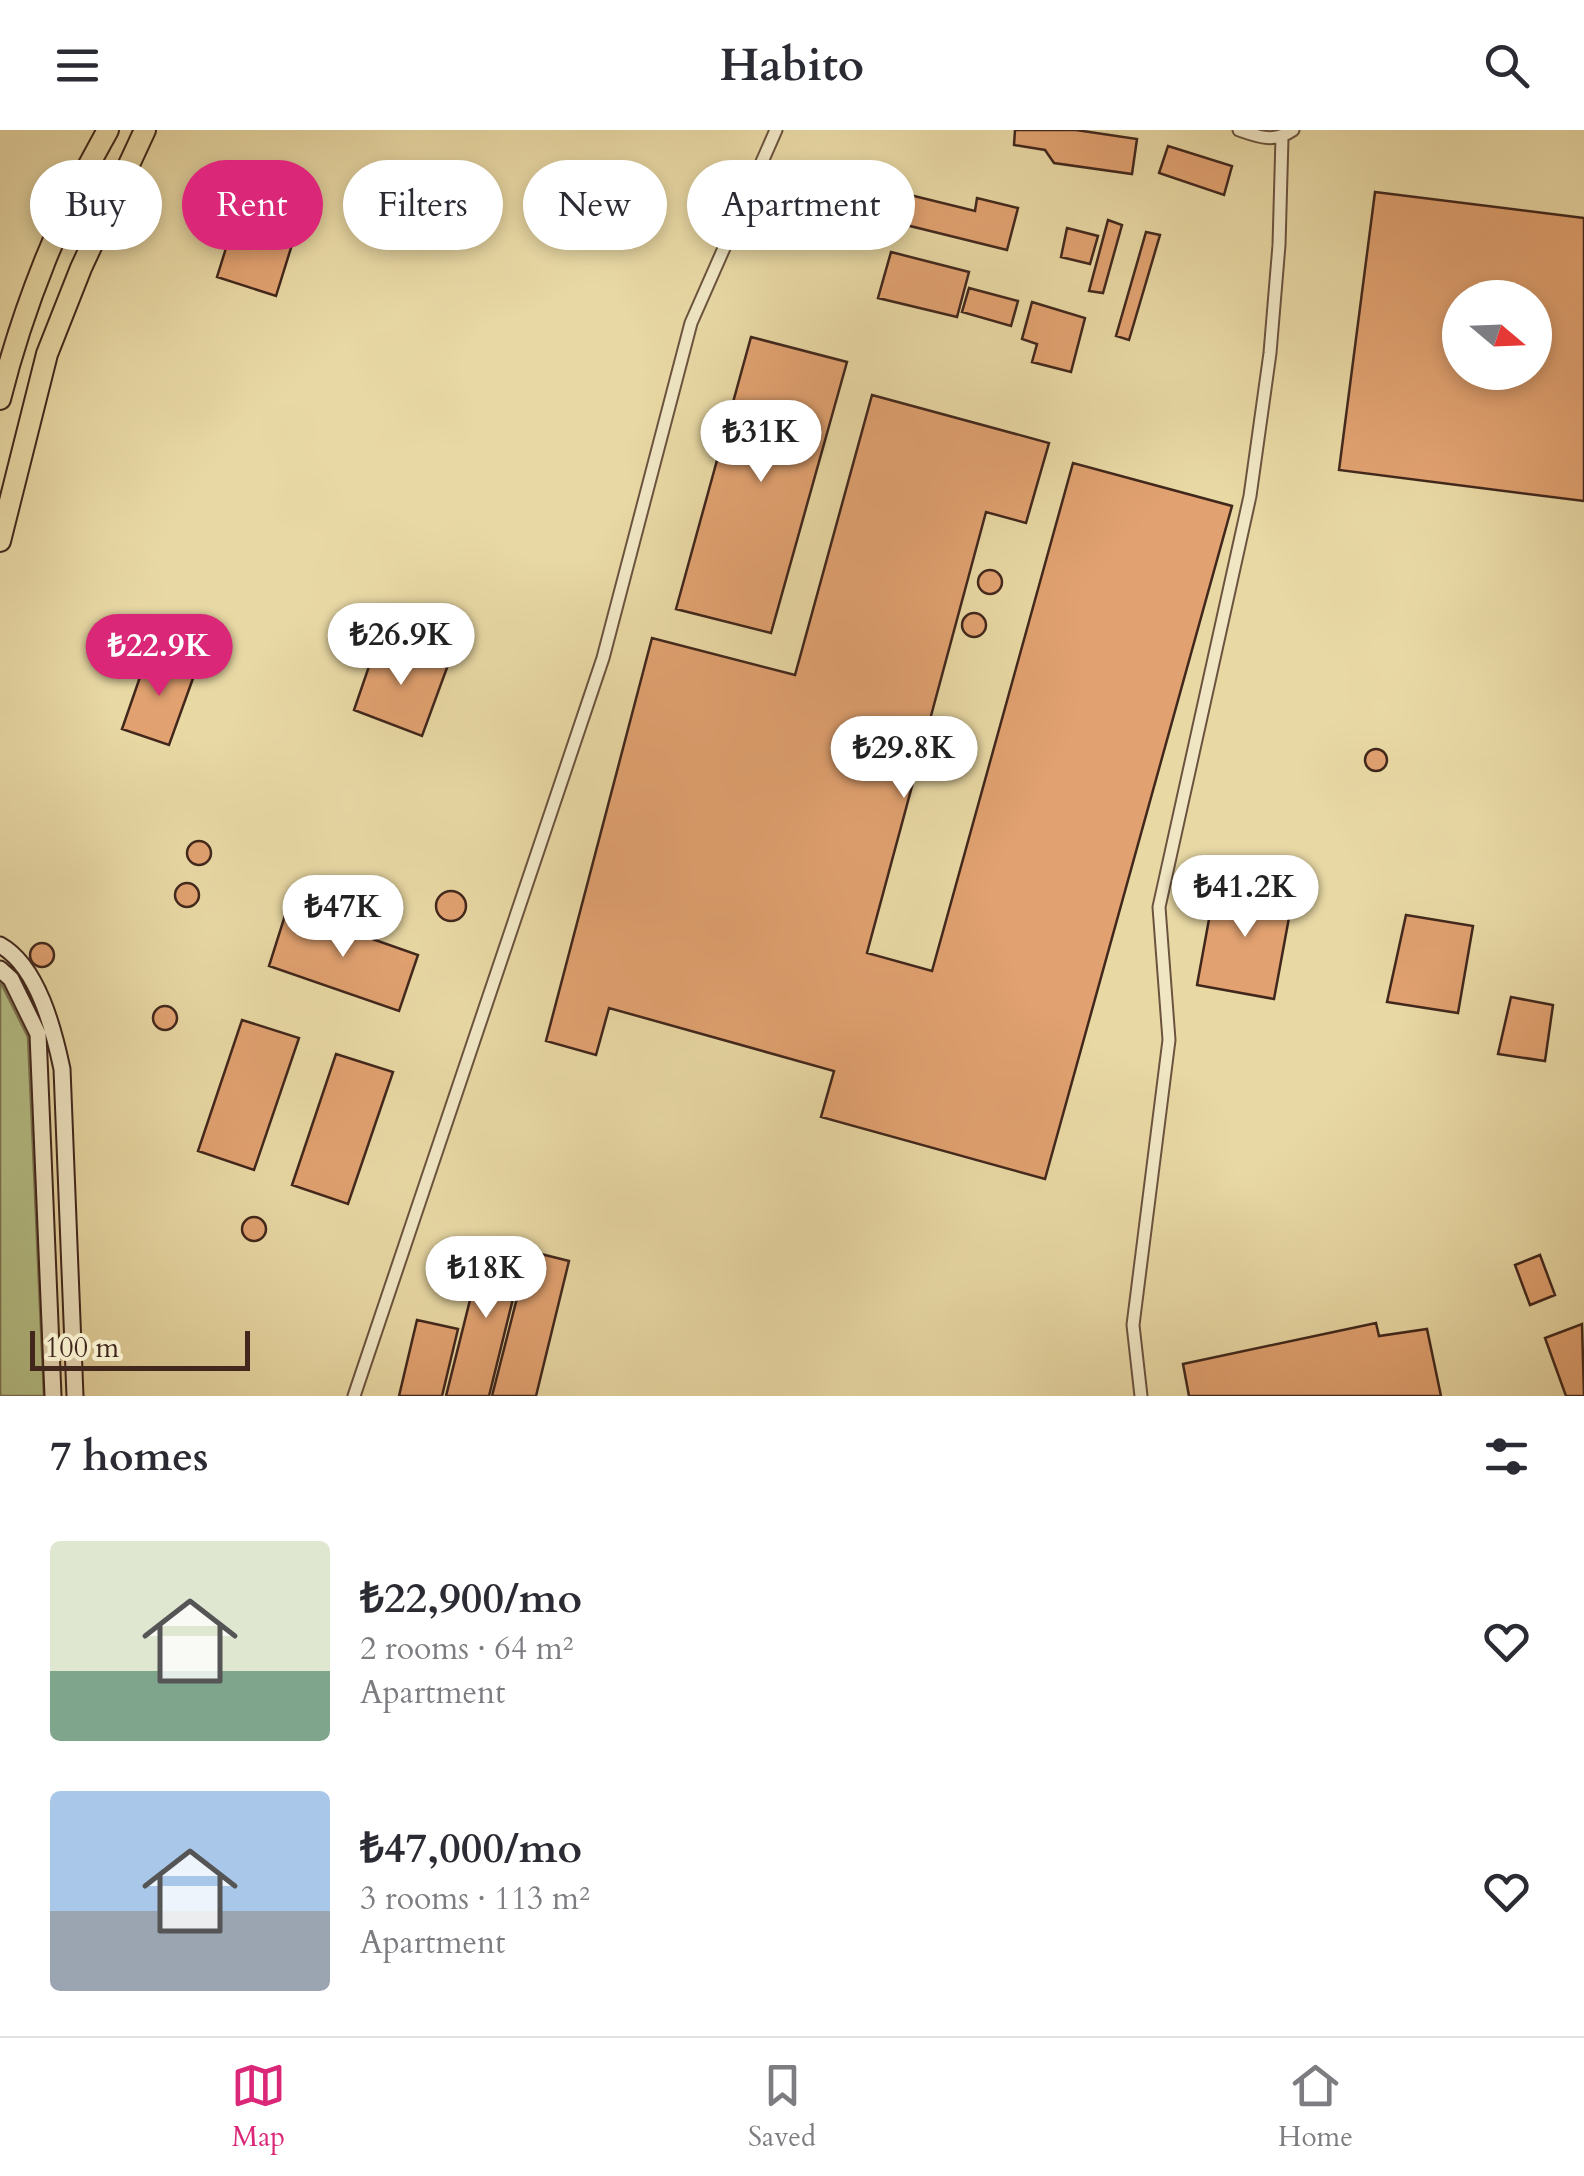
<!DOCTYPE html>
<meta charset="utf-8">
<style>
:root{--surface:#fff;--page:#f2f2f3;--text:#2b2b33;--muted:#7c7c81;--line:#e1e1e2;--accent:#db2777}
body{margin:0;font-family:Cardo,serif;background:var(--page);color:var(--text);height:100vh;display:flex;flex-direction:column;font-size:38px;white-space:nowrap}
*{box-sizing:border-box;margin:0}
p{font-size:32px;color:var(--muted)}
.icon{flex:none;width:55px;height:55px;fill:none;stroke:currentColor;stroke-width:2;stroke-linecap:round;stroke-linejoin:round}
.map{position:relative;height:1266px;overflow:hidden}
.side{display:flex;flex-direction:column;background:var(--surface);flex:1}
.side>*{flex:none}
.hud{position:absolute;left:30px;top:30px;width:1000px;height:90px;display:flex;gap:20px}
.needle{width:65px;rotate:109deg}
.buttons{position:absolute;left:1442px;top:150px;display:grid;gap:20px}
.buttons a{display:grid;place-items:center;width:110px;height:110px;border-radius:50%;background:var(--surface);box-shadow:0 5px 15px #0003;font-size:50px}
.scale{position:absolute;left:30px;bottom:25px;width:220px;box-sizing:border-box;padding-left:10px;border:5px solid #41271c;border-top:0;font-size:28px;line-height:35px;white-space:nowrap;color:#41271c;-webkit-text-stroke:8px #f0e6c4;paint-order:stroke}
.price{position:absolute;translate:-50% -85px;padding:0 22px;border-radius:35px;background:#fff;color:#222;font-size:32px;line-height:65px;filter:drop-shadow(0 2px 5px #0008)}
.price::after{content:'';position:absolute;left:50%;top:60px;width:30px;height:22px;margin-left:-15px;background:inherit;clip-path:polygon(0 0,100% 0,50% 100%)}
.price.selected{background:var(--accent);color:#fff}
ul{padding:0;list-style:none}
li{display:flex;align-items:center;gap:30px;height:250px;padding:0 50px}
li span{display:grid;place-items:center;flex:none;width:280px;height:200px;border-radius:10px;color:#555}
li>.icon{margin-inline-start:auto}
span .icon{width:120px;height:120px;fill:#fffc;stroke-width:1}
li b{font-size:42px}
h2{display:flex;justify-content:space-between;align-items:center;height:120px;padding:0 50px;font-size:42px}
.chip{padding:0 35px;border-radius:45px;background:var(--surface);box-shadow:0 5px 15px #0003;font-size:35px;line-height:90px}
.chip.selected{background:var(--accent);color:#fff}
header{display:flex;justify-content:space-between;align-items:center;height:130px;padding:0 50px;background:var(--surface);font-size:45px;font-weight:700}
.dock{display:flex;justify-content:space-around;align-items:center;height:140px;border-top:2px solid var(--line);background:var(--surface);font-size:28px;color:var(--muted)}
.dock a{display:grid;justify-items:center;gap:5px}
.dock .selected{color:var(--accent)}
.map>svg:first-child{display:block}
.green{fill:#b5bf86;stroke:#7b7351;stroke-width:2.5}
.building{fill:#e1a170;stroke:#41271c;stroke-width:2.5;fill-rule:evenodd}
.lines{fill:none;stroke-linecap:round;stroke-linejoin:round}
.street-casing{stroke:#6b533e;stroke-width:15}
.secondary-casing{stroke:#41271c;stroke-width:19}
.highway-casing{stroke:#41271c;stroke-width:24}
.street{stroke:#f0e6c4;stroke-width:11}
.secondary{stroke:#f0e6c4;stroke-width:15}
.highway{stroke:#e8d8a4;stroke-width:20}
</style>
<header><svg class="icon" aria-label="menu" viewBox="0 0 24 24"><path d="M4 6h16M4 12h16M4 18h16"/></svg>Habito<svg class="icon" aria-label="search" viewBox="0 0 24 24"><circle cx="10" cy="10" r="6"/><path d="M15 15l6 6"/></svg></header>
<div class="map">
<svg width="1584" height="1266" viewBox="0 0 1584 1266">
<rect width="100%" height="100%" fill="#e8d8a4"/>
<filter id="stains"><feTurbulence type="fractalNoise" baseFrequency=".002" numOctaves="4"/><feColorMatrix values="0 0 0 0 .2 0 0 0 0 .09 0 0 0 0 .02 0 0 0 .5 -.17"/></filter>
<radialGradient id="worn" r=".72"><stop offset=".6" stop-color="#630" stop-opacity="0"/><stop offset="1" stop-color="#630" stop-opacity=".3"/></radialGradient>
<!-- green -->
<path class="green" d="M0 851 28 907 44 1266H0Z"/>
<!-- building -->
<path class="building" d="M1015 0H1076L1137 9 1132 44 1054 33 1045 20 1014 15Z
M1168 16 1232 36 1224 65 1159 43Z
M250 41 309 60 276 166 217 147Z
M1375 62 1584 88V371L1339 340ZM1460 168H1535V242H1460Z
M906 64 975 81 977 68 1018 78 1007 120 898 93Z
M1108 90 1122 95 1103 163 1089 161Z
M1067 98 1098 106 1090 134 1061 127Z
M1146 102 1160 105 1129 210 1116 206Z
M891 122 969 142 957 187 878 168Z
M969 158 1018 171 1011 196 962 182Z
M1032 172 1085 188 1071 242 1032 232 1037 214 1022 209Z
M751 207 847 232 771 503 676 479Z
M872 265 1049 313 1026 393 986 382 867 823 932 841 1073 333 1232 376 1045 1049 821 987 834 941 609 878 596 925 546 911 652 508 795 545Z
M978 452a12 12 0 1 1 24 0a12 12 0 1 1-24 0Z
M962 495a12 12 0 1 1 24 0a12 12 0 1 1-24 0Z
M378 510 448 535 422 606 354 580Z
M148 524 196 540 169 615 122 599Z
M1365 630a11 11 0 1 1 22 0a11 11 0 1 1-22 0Z
M187 723a12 12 0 1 1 24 0a12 12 0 1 1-24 0Z
M1216 751 1293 766 1274 869 1197 855Z
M175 765a12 12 0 1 1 24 0a12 12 0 1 1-24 0Z
M436 776a15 15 0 1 1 30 0a15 15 0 1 1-30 0Z
M287 779 418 825 399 881 269 836Z
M1406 785 1473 796 1458 883 1387 872Z
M30 825a12 12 0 1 1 24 0a12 12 0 1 1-24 0Z
M1511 867 1553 875 1545 931 1498 924Z
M153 888a12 12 0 1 1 24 0a12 12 0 1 1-24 0Z
M242 890 299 908 254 1040 198 1021Z
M336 924 393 942 348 1074 292 1055Z
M242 1099a12 12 0 1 1 24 0a12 12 0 1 1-24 0Z
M485 1110 525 1120 489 1266H446Z
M529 1121 569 1131 536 1266H492Z
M1540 1125 1555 1165 1530 1175 1515 1135Z
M417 1190 458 1199 442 1266H399Z
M1376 1193 1379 1206 1427 1199 1441 1266H1189L1183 1234Z
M1582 1194 1584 1266H1566L1545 1208Z"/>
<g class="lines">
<defs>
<path id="street" d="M1239 0C1259 7 1274 13 1293 0
M354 1266 603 528 691 193 776 0
M1141 1266 1133 1195 1169 910 1159 777 1250 366 1270 223 1279 115 1282 8"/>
<path id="secondary" d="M0 815C38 836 54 901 62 939L75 1266
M0 839 11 849 38 904 53 1266"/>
<path id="highway" d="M0 269C23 177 61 82 108 0
M0 411 47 224 81 138 145 0"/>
</defs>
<!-- street casing -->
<use href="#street" class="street-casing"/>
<!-- secondary casing -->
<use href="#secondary" class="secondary-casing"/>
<!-- highway casing -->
<use href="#highway" class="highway-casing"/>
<!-- street -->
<use href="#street" class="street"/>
<!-- secondary -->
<use href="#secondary" class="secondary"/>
<!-- highway -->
<use href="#highway" class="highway"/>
</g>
<rect width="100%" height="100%" filter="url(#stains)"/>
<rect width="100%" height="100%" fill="url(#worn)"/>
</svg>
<div class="buttons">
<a><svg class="needle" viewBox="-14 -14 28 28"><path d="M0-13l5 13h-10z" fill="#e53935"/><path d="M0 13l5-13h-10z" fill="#7c7c81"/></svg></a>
</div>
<div class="scale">100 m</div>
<b class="price" style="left:761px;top:355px">₺31K</b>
<b class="price" style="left:401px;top:558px">₺26.9K</b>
<b class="price selected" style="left:159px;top:569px">₺22.9K</b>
<b class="price" style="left:904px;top:671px">₺29.8K</b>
<b class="price" style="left:1245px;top:810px">₺41.2K</b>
<b class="price" style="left:343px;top:830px">₺47K</b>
<b class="price" style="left:486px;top:1191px">₺18K</b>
<div class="hud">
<a class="chip">Buy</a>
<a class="chip selected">Rent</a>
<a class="chip">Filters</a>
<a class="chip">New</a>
<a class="chip">Apartment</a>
</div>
</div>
<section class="side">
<h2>7 homes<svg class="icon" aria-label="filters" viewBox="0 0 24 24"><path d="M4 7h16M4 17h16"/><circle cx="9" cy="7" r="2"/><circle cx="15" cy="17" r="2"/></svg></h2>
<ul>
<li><span style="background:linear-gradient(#dfe7d0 65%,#7fa58c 0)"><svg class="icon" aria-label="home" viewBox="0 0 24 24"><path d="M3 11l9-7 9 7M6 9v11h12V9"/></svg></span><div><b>₺22,900/mo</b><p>2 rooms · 64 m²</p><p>Apartment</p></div><svg class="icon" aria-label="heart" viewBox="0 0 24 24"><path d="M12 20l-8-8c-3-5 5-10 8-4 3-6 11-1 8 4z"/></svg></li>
<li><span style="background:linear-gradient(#a9c7e8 60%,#9aa5b1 0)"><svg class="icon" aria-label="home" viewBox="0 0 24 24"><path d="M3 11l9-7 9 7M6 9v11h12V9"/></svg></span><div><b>₺47,000/mo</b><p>3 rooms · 113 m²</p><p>Apartment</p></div><svg class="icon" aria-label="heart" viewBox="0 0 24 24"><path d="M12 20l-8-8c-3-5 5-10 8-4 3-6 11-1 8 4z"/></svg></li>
</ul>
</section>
<nav class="dock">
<a class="selected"><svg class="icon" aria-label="map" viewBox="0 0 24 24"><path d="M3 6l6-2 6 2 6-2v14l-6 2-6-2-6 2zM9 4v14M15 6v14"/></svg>Map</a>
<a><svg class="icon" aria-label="saved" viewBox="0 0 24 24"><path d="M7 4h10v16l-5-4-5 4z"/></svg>Saved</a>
<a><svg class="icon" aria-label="home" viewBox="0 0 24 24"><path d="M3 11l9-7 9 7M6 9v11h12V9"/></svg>Home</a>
</nav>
